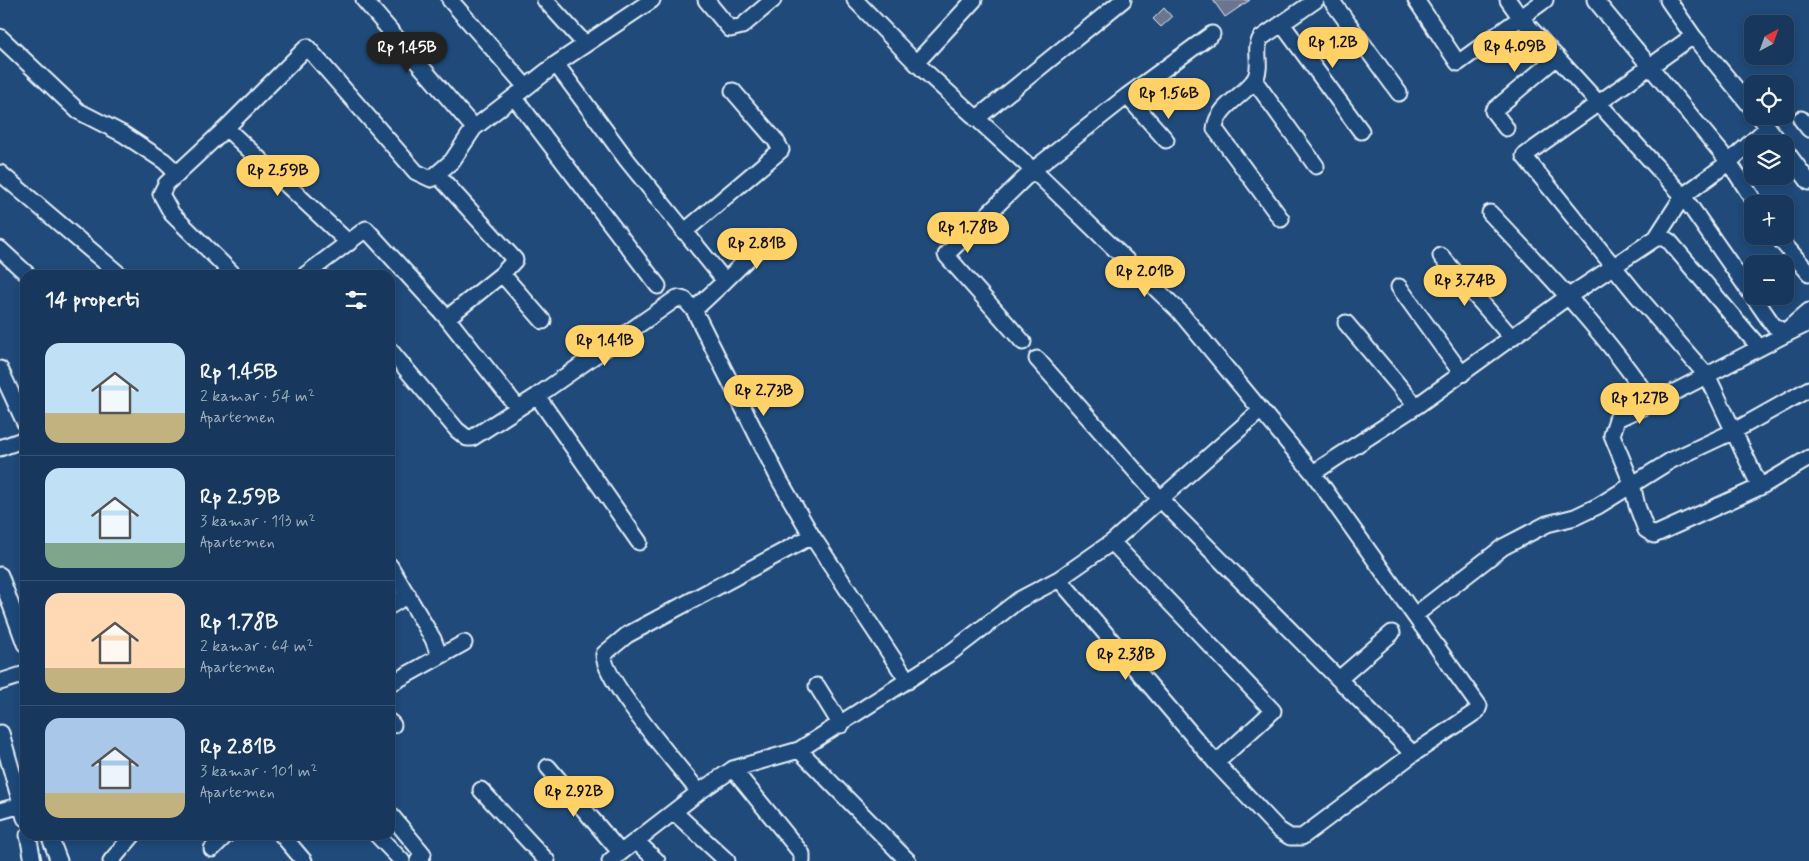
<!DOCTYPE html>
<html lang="id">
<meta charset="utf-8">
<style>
:root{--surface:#17385c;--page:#244365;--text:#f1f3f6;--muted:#9eacbb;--line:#365272;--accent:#ffd166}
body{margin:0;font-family:Mynerve,sans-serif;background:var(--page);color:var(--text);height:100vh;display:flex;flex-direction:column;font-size:19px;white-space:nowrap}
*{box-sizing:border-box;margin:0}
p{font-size:16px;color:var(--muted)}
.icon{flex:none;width:28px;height:28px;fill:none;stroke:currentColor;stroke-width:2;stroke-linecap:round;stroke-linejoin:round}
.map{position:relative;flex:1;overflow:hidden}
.drawer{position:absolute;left:20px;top:270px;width:375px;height:570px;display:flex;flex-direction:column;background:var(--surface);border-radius:15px;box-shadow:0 2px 8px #0003,0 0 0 1px var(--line)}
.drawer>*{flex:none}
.needle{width:32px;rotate:41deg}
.tools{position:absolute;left:1744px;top:15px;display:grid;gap:10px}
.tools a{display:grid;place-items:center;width:50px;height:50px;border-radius:10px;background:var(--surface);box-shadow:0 2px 8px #0003,0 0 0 1px var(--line);font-size:25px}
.price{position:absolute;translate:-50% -42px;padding:0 11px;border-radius:18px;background:var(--accent);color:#111;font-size:16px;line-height:32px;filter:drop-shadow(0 1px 2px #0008)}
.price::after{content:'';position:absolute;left:50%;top:30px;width:15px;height:11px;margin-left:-8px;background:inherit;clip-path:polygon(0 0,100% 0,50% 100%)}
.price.on{background:#222;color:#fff}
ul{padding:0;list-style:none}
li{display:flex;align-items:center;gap:15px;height:125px;padding:0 25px}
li+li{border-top:1px solid var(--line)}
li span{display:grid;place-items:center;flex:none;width:140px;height:100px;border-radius:15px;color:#555}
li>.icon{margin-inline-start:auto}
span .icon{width:60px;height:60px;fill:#fffc;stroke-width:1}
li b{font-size:21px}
h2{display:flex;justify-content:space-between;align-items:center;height:60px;padding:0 25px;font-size:21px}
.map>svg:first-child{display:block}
.building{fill:#6c748f;stroke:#e8f1f8}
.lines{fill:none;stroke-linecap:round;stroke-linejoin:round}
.street-casing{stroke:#e8f1f8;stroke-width:19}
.street{stroke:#1f4a7a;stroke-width:15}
</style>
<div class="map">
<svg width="1809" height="861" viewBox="0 0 1809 861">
<rect width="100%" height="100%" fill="#1f4a7a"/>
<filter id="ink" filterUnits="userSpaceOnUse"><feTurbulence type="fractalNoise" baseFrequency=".02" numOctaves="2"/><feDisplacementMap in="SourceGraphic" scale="10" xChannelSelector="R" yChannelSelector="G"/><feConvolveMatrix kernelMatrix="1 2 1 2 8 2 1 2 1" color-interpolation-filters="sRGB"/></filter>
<g filter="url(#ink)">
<!-- building -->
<path class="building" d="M1213 0H1250L1225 17Z
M1164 8 1172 17 1161 27 1153 19Z"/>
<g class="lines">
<defs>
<path id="street" d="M364 0 474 128
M450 0 526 87
M545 0 585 44
M706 0 730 29 742 26 773 0
M855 0 916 63 1033 170 1179 311 1313 473 1479 706 1477 711 1413 754 1302 837H1290L1279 830 1216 763 1059 579
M1331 0 1399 93
M1416 0 1458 63 1545 0
M1508 0 1520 17 1683 196 1752 295
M1595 0 1729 162 1756 204
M1668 0 1693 36 1752 108
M1282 24 1361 131
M0 37 78 111 123 134 164 161 178 174
M916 63 974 0
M556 64 627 160 725 281 694 310
M1254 80 1316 166
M1127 96 1212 34
M514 97 658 286
M1759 116 1781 144
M976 119 1123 0
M1801 119 1809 129
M226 128 349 243
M1506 128 1493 111 1557 57
M1785 150 1809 182
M0 173 120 275
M437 174 515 260 502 274 447 318
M1490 213C1547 273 1606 334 1652 403 1705 378 1756 348 1809 323
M1281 219 1215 129C1217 106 1243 97 1255 79 1263 65 1253 50 1261 38L1316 0
M684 232 781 150 776 141 733 91
M1777 236 1809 273
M1656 238 1683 196 1729 162 1768 127
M0 249 28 275
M1441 256 1512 338
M502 274 543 321
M234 275 172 214 161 194 166 184 226 128 307 47 416 172 431 179 452 161 474 128 556 64 652 0
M305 275 366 229 447 318 518 408
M725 281 768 239
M1399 287 1462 374
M1753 296 1773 325 1782 331 1787 330 1809 311
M1346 323 1416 406
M1023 342 946 255 1033 170 1127 96 1166 140
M390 350 457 430 467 438H472L537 396 677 298 685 300 694 310 780 481 812 536
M1037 359 1161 500 1413 754
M0 369 25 423
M537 396 639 542
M1652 403 1617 419 1612 435 1632 484 1637 506 1646 530 1654 535 1760 487 1708 377 1636 294 1524 156 1693 36
M0 448 25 439
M1313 473 1418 405 1569 296 1656 238H1664L1670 242 1759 347
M1760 487 1809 458
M1112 542 1273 711 1216 763
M390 566 433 639 439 655
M0 575 25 644
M390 606 408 595
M1415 615 1503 547 1547 524 1575 517 1598 506 1670 461 1734 431 1809 389
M1339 679 1392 633
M0 682 25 674
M390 684 464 643
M817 686 841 725
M390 722 393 725
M1 733 25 818
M799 750 950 653 1019 600 1059 579 1112 542 1260 411
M548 767 620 852
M733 769 802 854V861
M481 790 547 861
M699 792C681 769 601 678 604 654L627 635 812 536 908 681
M0 811 25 804
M674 812 727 861
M390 814 423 854 418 861
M28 835 33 861
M49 835 59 861
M282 835 304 861
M377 835 402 861
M636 841 657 861
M212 849 226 835
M111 861 133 835
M610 861 699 792 733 769 799 750 908 861"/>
</defs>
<!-- street casing -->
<use href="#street" class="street-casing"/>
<!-- street -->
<use href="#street" class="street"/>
</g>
</g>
</svg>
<div class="tools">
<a><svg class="needle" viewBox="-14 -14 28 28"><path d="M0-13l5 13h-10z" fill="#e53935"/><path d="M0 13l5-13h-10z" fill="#9eacbb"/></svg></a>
<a><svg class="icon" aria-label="locate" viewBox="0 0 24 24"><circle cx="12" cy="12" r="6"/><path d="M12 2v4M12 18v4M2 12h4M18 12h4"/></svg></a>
<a><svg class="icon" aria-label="layers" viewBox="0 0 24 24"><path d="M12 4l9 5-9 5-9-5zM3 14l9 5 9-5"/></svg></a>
<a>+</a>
<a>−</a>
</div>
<b class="price" style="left:1333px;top:69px">Rp 1.2B</b>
<b class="price" style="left:1515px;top:73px">Rp 4.09B</b>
<b class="price on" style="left:407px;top:74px">Rp 1.45B</b>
<b class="price" style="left:1169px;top:120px">Rp 1.56B</b>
<b class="price" style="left:278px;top:197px">Rp 2.59B</b>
<b class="price" style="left:968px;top:254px">Rp 1.78B</b>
<b class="price" style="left:757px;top:270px">Rp 2.81B</b>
<b class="price" style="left:1145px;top:298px">Rp 2.01B</b>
<b class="price" style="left:1465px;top:307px">Rp 3.74B</b>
<b class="price" style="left:605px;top:367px">Rp 1.41B</b>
<b class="price" style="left:764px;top:417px">Rp 2.73B</b>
<b class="price" style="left:1640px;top:425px">Rp 1.27B</b>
<b class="price" style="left:1126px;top:681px">Rp 2.38B</b>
<b class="price" style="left:574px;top:818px">Rp 2.92B</b>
<section class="drawer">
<h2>14 properti<svg class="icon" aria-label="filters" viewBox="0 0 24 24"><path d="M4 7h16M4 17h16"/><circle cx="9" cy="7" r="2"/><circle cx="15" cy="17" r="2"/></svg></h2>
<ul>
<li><span style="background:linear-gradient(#bfe0f5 70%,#c2b280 0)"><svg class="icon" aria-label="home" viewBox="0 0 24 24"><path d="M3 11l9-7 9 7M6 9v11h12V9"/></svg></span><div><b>Rp 1.45B</b><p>2 kamar · 54 m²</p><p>Apartemen</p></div></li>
<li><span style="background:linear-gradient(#bfe0f5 75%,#7fa58c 0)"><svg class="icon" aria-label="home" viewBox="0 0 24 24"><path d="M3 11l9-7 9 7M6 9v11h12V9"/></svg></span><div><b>Rp 2.59B</b><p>3 kamar · 113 m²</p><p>Apartemen</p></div></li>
<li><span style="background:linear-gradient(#ffd9b3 75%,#c2b280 0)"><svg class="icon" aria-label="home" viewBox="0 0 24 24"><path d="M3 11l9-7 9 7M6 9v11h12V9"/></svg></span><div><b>Rp 1.78B</b><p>2 kamar · 64 m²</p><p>Apartemen</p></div></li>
<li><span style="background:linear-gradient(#a9c7e8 75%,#c2b280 0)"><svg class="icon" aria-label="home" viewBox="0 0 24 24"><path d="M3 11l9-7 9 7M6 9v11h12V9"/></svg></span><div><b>Rp 2.81B</b><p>3 kamar · 101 m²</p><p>Apartemen</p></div></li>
</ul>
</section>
</div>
